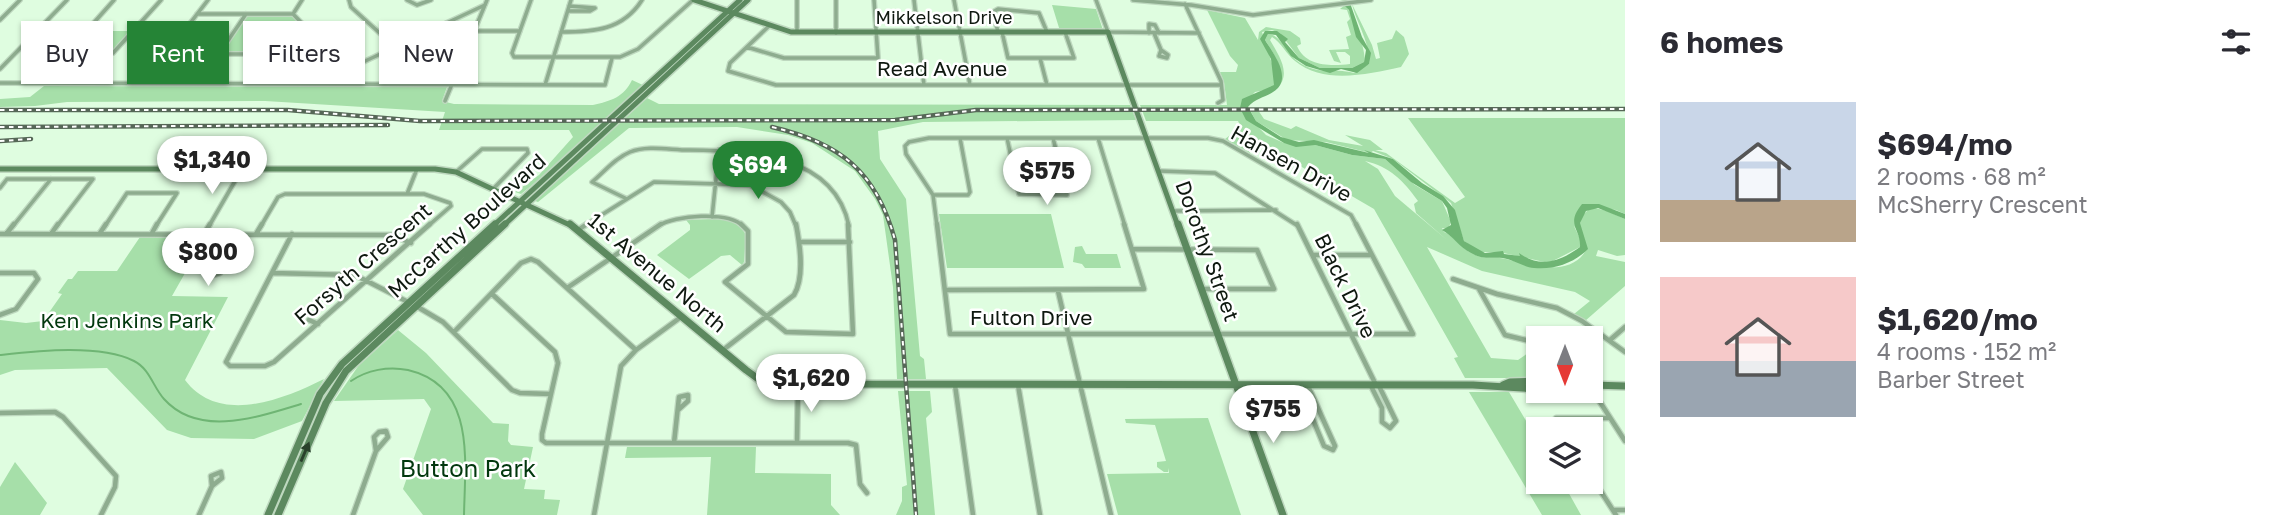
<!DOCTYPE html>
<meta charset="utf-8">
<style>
:root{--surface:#fff;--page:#f7f7f7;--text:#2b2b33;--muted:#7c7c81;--accent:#258436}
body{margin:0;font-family:"Golos Text",sans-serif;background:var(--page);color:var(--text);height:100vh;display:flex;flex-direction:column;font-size:26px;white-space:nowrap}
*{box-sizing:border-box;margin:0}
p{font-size:23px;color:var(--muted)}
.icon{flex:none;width:38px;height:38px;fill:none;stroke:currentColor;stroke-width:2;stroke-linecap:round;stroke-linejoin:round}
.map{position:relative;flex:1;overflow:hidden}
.drawer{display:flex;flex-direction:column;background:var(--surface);width:665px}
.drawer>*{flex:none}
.banner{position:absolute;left:21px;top:21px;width:665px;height:63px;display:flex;gap:14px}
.needle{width:46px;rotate:180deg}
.buttons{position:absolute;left:1526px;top:326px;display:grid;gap:14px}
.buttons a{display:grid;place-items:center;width:77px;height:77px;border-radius:0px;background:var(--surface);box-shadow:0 2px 5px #0004;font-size:35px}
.price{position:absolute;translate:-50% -60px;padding:0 16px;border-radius:24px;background:#fff;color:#222;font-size:23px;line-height:46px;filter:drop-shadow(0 2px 4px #0008)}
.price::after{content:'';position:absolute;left:50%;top:42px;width:21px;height:16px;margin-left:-10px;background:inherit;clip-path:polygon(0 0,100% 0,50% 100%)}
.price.current{background:var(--accent);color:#fff}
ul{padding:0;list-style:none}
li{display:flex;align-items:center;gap:21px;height:175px;padding:0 35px}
li span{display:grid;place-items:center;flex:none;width:196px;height:140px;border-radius:0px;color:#555}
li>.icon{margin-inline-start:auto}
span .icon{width:84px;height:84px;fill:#fffc;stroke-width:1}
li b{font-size:30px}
h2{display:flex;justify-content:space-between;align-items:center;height:84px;padding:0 35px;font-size:30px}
.pill{padding:0 24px;border-radius:0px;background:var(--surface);box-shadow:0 2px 5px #0004;font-size:24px;line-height:63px}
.pill.current{background:var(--accent);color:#fff}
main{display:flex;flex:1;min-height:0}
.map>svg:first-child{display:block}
.green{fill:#a6dfa9;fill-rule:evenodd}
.water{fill:#6fb574}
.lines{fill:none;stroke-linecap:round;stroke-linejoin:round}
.stream{stroke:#6fb574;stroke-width:2}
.street-far1-casing{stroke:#bed8bf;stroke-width:6}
.street-casing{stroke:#bed8bf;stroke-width:7}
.secondary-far1-casing{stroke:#bed8bf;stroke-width:8}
.secondary-casing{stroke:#bed8bf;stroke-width:10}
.street-far1{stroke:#8eac8f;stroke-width:3.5}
.street{stroke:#8eac8f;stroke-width:4.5}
.secondary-far1{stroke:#5c895f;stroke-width:5}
.secondary{stroke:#5c895f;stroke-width:7}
.rail-casing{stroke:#566757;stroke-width:4.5}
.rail{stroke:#fff;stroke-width:2;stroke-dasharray:4.5;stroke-linecap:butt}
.oneway{fill:#29402b}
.labels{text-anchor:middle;stroke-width:5;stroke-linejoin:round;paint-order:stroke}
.far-street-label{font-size:18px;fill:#0e180f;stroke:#fff}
.street-label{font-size:21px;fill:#0e180f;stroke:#fff}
.park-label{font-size:21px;fill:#02380e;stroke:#fff}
.near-park-label{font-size:24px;fill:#02380e;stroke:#fff}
</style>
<main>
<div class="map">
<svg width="1625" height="515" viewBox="0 0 1625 515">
<rect width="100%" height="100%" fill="#dffde0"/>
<!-- green -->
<path class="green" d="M1352 4 1372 45 1376 59 1380 58 1377 43 1392 39 1396 30 1404 37 1409 54 1401 67C1368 74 1324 85 1295 61 1286 54 1281 42 1272 37L1270 40C1279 56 1292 73 1277 89 1286 69 1275 56 1265 40L1268 34C1280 34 1286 52 1296 60 1318 77 1332 67 1354 73L1369 64C1371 44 1356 22 1352 4Z
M1052 5 1096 9 1103 30 1060 31Z
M1345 5C1352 12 1368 54 1364 62L1352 68H1320L1299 58 1280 33 1272 30 1262 32 1274 70V86L1270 89 1255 92 1240 108 1266 135 1284 143 1315 145 1352 155 1385 159 1415 185 1442 201 1451 222 1448 229 1442 228 1444 232C1453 235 1461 248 1473 254 1484 260 1495 256 1506 259 1529 265 1571 278 1586 250L1584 238 1574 226 1581 241 1580 247 1549 263 1499 252H1480L1464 241 1451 203 1393 159 1373 151 1370 153 1326 142 1287 140 1256 121 1250 110H1258L1264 119 1291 129 1296 126 1329 140 1363 146 1345 135 1370 140 1383 150H1375L1386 153 1455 203 1465 197 1408 118H1625V214L1616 210 1582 204 1580 223 1582 216 1591 207 1607 211 1625 219V255L1617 256 1598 250 1596 256 1625 262V286L1585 321 1574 314 1590 301 1575 292 1482 271 1427 247 1491 358 1518 360 1538 346V359L1535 362 1538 364V378H1465L1454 358 1458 357 1374 209 1252 138 1250 153 1225 139 1241 127 1238 121H1146L1140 105H1227L1224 82 1220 72H1236L1238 65 1230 56 1207 10 1245 18 1258 40 1259 32 1266 27 1290 31 1300 38 1301 44 1297 46C1306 67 1331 66 1350 64V56L1345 52H1336L1341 63 1334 61 1329 50 1349 49 1346 37 1351 35 1347 22 1350 19 1347 10 1340 9ZM1365 161C1390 167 1403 180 1418 201L1414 204 1416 213 1447 240 1395 196 1378 169Z
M246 14H293L323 45 308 53 225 55 220 51Z
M86 31H135L113 53 65 55Z
M632 80 645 86 573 152 521 194 515 192 539 175 573 137 569 130H439L445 112 265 101 67 102 35 106 0 107V99L30 97 44 86 447 87 442 101 454 104 593 105C611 101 624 97 632 80Z
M647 98 659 104 1130 105 1136 120 923 122 878 131 880 159 906 199 920 356 924 359 926 379H897L893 287 883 215 875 199 855 171 812 143 788 135 737 127 629 128 538 202 535 201Z
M939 214H1051L1064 268H947Z
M686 220C706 220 735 213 746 235L744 262 742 265 730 255 721 256 689 279 657 255 690 230V225Z
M140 237 205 238 172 296 228 297 185 380C219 425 282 400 324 379L302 421 254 439 191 438 167 430 107 368 15 370 0 375V320L26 323 43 321 62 294 58 293 68 279H72L78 271H117Z
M1082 246 1086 254H1117L1121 268H1085L1082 264 1073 262 1075 247Z
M398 330 426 353 493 423 509 424 508 441 511 445 533 447 524 489 545 490 544 499 560 500 557 515H423L403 489 431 409 424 399 334 401 359 365Z
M898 391H930L932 412 926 418 935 515H896L902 501V487L907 485Z
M1469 392H1509L1538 441V481H1562L1581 515H1542Z
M1208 418 1241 515H1118L1107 474 1169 473 1168 468V472H1164L1157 467V462L1166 461 1155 425 1126 423 1125 419Z
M627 447H756L755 473 831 474V505L840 515H707L711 457 625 458Z
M15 462 47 503 40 515H0V487Z"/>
<!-- water -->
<path class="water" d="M1349 0 1362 37 1371 53 1369 64 1357 73 1341 69 1330 73 1306 66 1291 56 1276 35 1268 34 1265 40C1273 53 1294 79 1273 92 1264 98 1255 98 1248 107L1256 121 1281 137 1299 142 1314 140 1369 153 1364 150 1393 159 1422 183 1443 196 1455 210 1464 241 1485 253 1503 251 1504 254 1520 256 1519 253C1540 269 1561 261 1580 247 1581 228 1565 225 1582 204H1599L1625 214V219L1598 208 1586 211 1580 223 1588 249C1574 263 1554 270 1534 268 1524 267 1514 260 1503 258 1491 257 1483 260 1471 253 1459 247 1453 236 1442 230L1451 225 1447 208 1442 201 1411 182 1385 159 1352 155 1315 145 1296 147 1284 143 1246 120 1240 108 1242 99 1274 85 1271 59 1260 39 1265 31H1277L1288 39 1285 42 1299 58 1320 68H1352L1364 62 1366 50 1356 37 1349 10 1340 1Z"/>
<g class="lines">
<!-- stream -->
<path class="stream" d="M0 355C37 351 100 344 134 361 150 369 153 387 164 399 199 438 258 417 301 404
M351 381C367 370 388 366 408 370 476 386 465 460 464 515"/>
<defs>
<path id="street-far1" d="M349 0 351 7 395 47
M407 0 417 5 431 0
M531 0 512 53 514 57H620L638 49 693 0
M797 0V32
M836 0V33
M914 0 924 85
M954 0 970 85
M1096 0 1108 32 1199 33
M1133 0 1191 5 1253 15 1371 0
M1185 4 1221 81 1223 100 1218 103
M568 11H590L595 8 569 6
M197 14H293
M246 14 219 54H300L321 48 323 45 293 14
M293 14 302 0
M0 20 20 0
M769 26 730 63 728 71 776 85H1221
M136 30H184
M475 31H520
M561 32C594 32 623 30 642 0
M998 32 993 12 998 9 1039 13 1047 32
M1002 32 1008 58H1074L1065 32
M1149 33V24L1155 25 1159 33
M1154 33 1161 50
M747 47 784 58H878L874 0
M1161 50 1168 55 1167 58 1159 56Z
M387 51 396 55 421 54 431 36 427 32
M65 55 113 53 161 0
M1040 58 1047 85
M0 69 67 0
M41 82 114 0
M0 83 605 85 612 58
M144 83 208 0
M335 83 344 71 485 5
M545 85 571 0
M445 101 487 0
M1007 138 1019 194 1067 195 1053 138
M1098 138 1125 226
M1159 171 1215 173 1298 226
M456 172 482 149H527L528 153 494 188
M0 188 7 179H93L57 226
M407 194 417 169
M933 195H968L970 192 960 138
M625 198 592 182C604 172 615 158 630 152 648 145 670 150 689 150 748 151 834 153 849 226
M1173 211 1276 210
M712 217 719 150
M13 226 51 179
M105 226 127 193H177L156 226
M209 226 242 169
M261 226 278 197 285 194H424L450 203 451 206 428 226
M584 226 654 182 750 185 781 202 790 212 796 226
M658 226C675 215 728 211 743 226
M937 226 933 195 906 154 905 146 909 142 929 138H1208L1223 141 1351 215 1357 226"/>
<path id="street" d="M741 224 748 231V264L725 282 786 332 853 334 848 224
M937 224 950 334H1413L1356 224
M1297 224 1376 385
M578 230 587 224
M7 233 14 224
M100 233 106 224
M152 233 157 224
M0 234 392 235 411 243
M51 234 58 224
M204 234 210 224
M256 234 262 224
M292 234 226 362 230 366H265L274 362 430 224
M800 242H850
M1132 249 1257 250 1274 289H1202
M1314 255H1371
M220 262V273L210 276 236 234
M0 273H34L38 279 16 309 0 315
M272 273 355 275 408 302
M1453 279 1497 294 1557 308 1582 321 1625 352
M567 288 661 224
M1479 289 1505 335 1538 343
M945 290 1144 289 1124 224
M1058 291 1111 515
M492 294 555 352 558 363 542 434V440L546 443H848L856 445 860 484 867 493
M416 306 443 322 512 390 520 393 551 394
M309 320 318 324
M454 332 521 263 531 259 538 262 636 350
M1610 340 1625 327
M723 350 794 295C805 277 800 245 796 224
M955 385 973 515
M1018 385 1040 515
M1299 386 1324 446 1333 450 1335 446 1308 386
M1371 386 1382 408V422L1390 428 1396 421 1379 386
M1591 388 1625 441
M0 413 55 412 63 417 116 476 115 487 101 515
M1562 429 1556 418H1610
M386 431 388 437 376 451 374 437 379 432Z
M674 443 679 397 688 395V401L678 410
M797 443 798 385
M221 472 222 478 212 486 211 476Z
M1591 476 1616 515
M1613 510H1625
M199 515 212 486
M353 515 376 451
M594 515 621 366 636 350 681 317"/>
<path id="secondary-far1" d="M694 0 791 32H1108L1178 226
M0 169H435L456 172 572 226
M493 226 740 0
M503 226 748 0"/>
<path id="secondary" d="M570 224 746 370 761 381 778 384 1473 385 1538 389
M1178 224 1283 515
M1503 385 1510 382 1538 381
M1591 385 1625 386
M268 515 320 394 342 364 495 224
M278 515 326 403 346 371 505 224"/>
</defs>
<!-- street-far1 casing -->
<use href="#street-far1" class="street-far1-casing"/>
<!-- street casing -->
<use href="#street" class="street-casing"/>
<!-- secondary-far1 casing -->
<use href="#secondary-far1" class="secondary-far1-casing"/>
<!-- secondary casing -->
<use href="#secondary" class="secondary-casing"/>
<!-- street-far1 -->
<use href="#street-far1" class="street-far1"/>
<!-- street -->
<use href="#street" class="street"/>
<!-- secondary-far1 -->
<use href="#secondary-far1" class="secondary-far1"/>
<!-- secondary -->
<use href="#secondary" class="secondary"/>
<defs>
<path id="rail" d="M0 110H288L420 121 895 120 976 110 1625 109
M0 127 388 125
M772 127C840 143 876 171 895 240L916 515
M0 141 31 139"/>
</defs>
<!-- rail casing -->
<use href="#rail" class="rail-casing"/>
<!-- rail -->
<use href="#rail" class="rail"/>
</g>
<!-- one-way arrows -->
<defs><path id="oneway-solid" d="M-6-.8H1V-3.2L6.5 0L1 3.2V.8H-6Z" transform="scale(1.75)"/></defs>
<use class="oneway" href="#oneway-solid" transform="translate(305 452) rotate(-67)"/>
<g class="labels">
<!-- far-street labels -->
<g class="far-street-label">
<text x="944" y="24">Mikkelson Drive</text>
</g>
<!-- street labels -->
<g class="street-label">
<text x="942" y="76">Read Avenue</text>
<text transform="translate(1291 164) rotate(29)" y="7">Hansen Drive</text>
<text transform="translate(467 226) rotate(-42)" y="7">McCarthy Boulevard</text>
<text transform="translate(1207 251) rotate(70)" y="7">Dorothy Street</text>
<text transform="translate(363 264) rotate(-41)" y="7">Forsyth Crescent</text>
<text transform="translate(657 273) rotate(40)" y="7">1st Avenue North</text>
<text transform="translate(1345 286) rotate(64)" y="7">Black Drive</text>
<text x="1031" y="325">Fulton Drive</text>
</g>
<!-- park labels -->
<g class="park-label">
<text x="127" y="328">Ken Jenkins Park</text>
</g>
<!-- near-park labels -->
<g class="near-park-label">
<text x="468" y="477">Button Park</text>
</g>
</g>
</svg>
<div class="buttons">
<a><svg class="needle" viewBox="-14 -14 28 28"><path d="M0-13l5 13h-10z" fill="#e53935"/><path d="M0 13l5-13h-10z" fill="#7c7c81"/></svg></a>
<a><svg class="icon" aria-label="layers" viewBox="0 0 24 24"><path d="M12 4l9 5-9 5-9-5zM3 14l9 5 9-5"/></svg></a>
</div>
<b class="price" style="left:212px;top:196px">$1,340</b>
<b class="price current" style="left:758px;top:201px">$694</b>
<b class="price" style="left:1047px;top:207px">$575</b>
<b class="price" style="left:208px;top:288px">$800</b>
<b class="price" style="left:811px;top:414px">$1,620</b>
<b class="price" style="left:1273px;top:445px">$755</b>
<div class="banner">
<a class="pill">Buy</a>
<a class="pill current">Rent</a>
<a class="pill">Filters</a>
<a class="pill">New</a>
</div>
</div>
<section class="drawer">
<h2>6 homes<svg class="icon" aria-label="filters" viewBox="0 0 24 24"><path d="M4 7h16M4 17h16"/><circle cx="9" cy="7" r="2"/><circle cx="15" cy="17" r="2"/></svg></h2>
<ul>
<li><span style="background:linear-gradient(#c9d6e8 70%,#b9a48a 0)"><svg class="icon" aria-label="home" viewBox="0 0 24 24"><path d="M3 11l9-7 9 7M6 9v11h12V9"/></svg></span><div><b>$694/mo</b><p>2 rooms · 68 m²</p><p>McSherry Crescent</p></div></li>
<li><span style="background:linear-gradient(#f6c9c9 60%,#9aa5b1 0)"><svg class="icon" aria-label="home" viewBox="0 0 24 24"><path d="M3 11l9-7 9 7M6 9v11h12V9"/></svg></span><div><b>$1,620/mo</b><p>4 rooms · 152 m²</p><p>Barber Street</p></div></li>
</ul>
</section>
</main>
